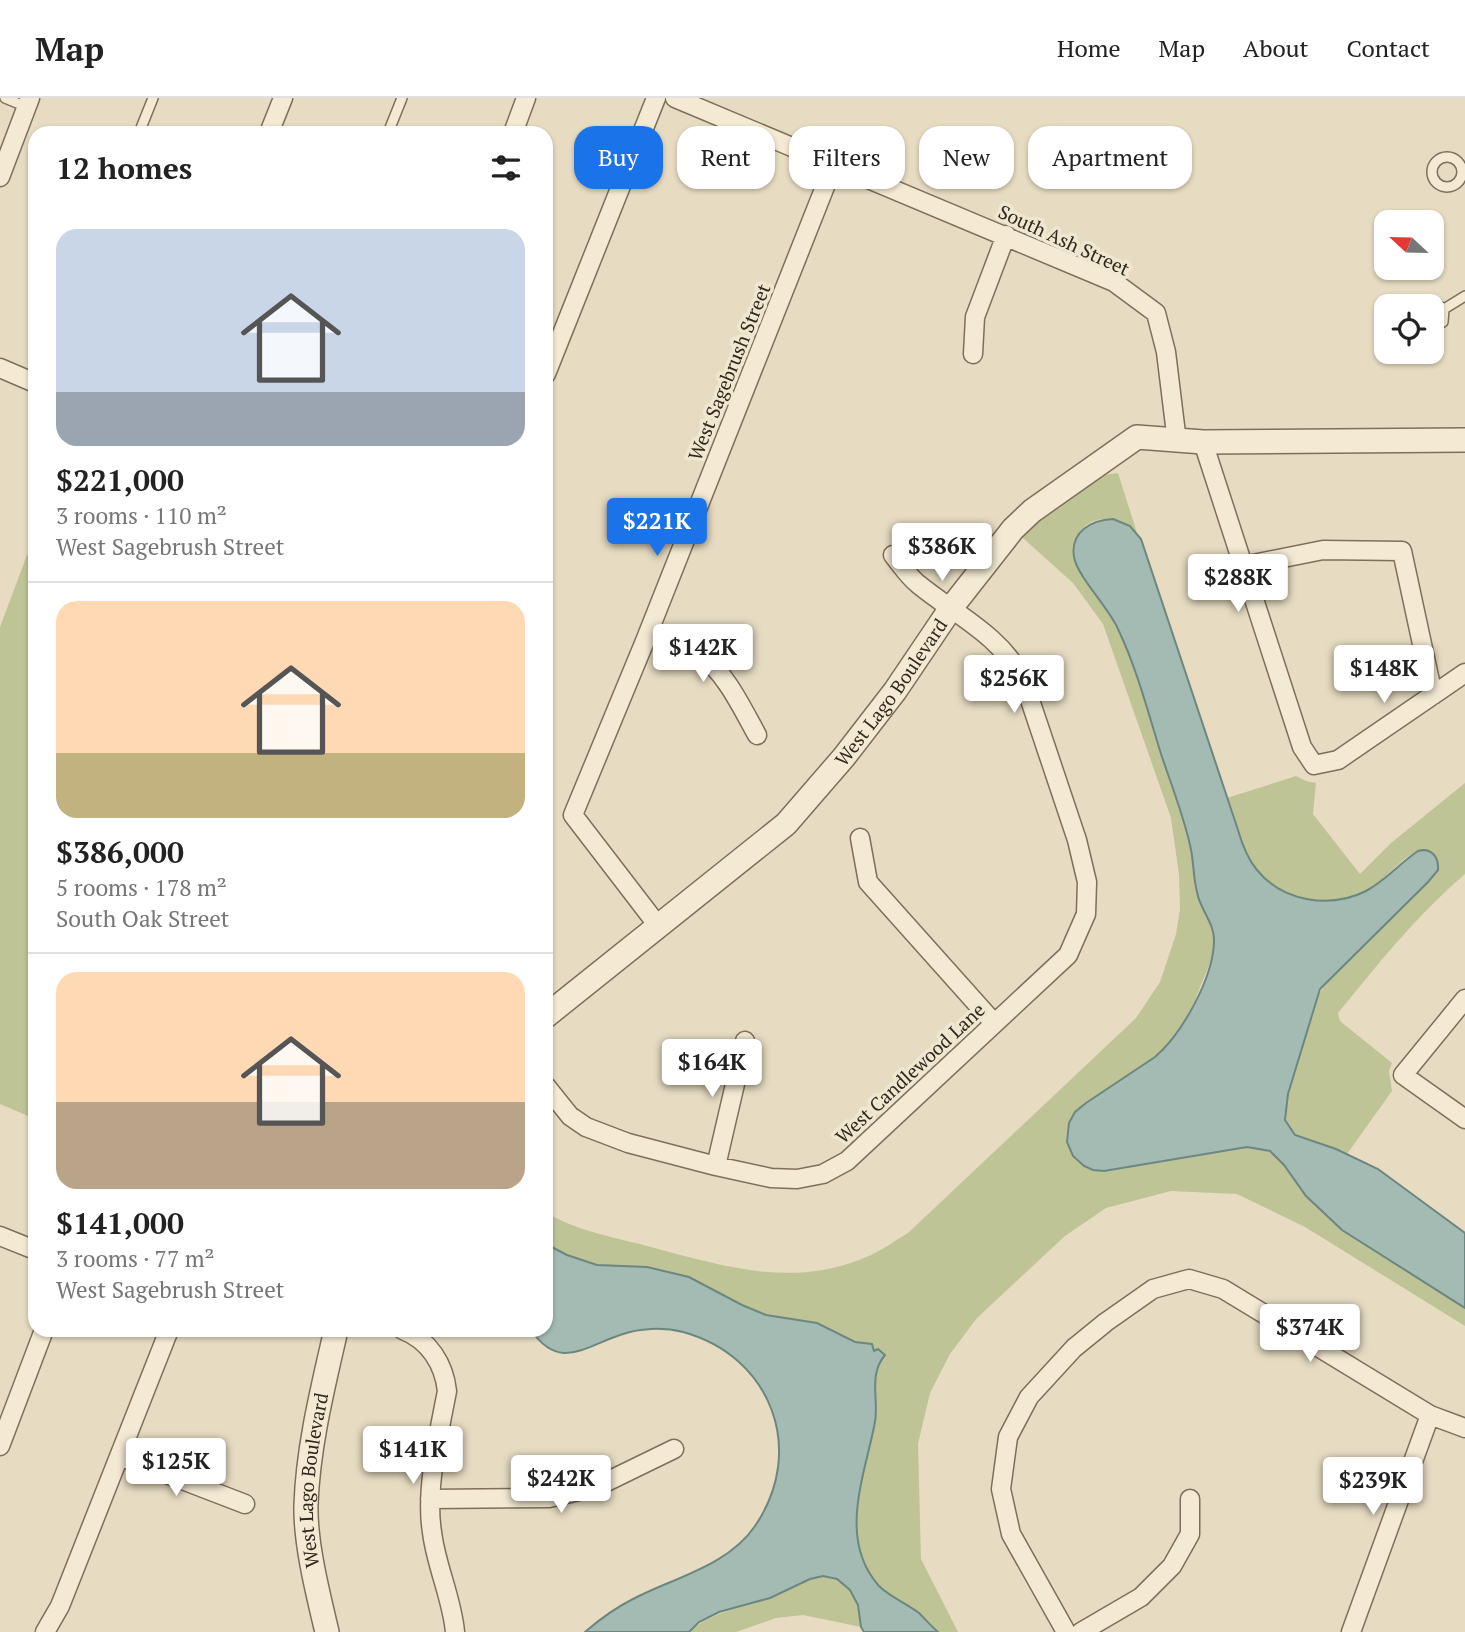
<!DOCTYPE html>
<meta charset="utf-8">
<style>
:root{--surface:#fff;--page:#f6f6f6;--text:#222;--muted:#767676;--line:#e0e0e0;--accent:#1a73e8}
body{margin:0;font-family:"PT Serif",serif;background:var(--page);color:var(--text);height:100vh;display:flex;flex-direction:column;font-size:26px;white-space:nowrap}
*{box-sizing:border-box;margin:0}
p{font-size:23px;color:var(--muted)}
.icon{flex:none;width:38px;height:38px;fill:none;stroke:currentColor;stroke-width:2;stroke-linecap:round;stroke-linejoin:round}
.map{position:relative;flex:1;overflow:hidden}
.details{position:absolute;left:28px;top:28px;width:525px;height:1211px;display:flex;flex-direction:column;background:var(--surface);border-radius:21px;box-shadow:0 2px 5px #0004}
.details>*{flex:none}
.top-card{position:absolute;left:574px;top:28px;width:665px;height:63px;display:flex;gap:14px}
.needle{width:46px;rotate:292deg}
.controls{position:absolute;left:1374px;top:112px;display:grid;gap:14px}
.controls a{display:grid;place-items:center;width:70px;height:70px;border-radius:14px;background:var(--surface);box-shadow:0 2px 5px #0004;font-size:35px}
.price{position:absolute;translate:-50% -60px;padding:0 16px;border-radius:7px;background:#fff;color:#222;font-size:23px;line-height:46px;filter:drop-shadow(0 2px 4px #0008)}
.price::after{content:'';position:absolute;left:50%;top:42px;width:21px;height:16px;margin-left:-10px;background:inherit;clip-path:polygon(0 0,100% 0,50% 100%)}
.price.selected{background:var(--accent);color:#fff}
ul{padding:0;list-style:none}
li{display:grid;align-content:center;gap:14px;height:371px;padding:0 28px}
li+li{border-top:2px solid var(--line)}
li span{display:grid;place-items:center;height:217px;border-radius:21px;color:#555}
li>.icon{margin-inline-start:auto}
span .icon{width:126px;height:126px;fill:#fffc;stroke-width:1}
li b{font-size:30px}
h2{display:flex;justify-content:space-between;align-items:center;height:84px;padding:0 28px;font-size:30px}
.tag{padding:0 24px;border-radius:21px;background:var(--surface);box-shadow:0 2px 5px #0004;font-size:24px;line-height:63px}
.tag.selected{background:var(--accent);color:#fff}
header{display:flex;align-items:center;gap:42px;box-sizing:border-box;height:98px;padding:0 35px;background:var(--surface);border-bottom:2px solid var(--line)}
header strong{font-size:33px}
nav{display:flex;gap:38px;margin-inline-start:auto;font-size:24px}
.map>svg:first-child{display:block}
.green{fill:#bfc497}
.water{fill:#a4bbb4;stroke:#6c8780;stroke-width:2}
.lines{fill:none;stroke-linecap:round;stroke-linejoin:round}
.service-casing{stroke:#7f6e5b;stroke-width:12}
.minor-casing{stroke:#7f6e5b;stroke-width:21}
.tertiary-casing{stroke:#7f6e5b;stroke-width:26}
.service{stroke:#f4ead4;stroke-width:9}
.minor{stroke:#f4ead4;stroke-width:18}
.tertiary{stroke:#f4ead4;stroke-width:23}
.labels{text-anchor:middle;stroke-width:7;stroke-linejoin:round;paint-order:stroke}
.street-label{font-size:19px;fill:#31271e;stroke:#f0e7d0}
</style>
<header>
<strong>Map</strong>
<nav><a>Home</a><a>Map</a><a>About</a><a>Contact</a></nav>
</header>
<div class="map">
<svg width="1465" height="1534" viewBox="0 0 1465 1534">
<rect width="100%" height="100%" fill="#e7dcc2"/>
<!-- green -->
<path class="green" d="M1118 375 1137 435C1120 417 1087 414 1076 441 1065 468 1104 501 1115 524 1136 565 1147 610 1161 654 1171 686 1184 717 1191 750 1194 765 1193 782 1197 797 1202 814 1216 827 1214 847 1213 861 1206 874 1201 887 1194 905 1187 923 1175 939 1153 967 1116 986 1086 1005L1118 1071 1247 1049 1269 1053 1284 1067 1306 1098 1342 1132 1465 1210V1228L1305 1129 1237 1096 1171 1093 1106 1110 1065 1138 977 1220 950 1256 930 1295 918 1346 921 1461 958 1534H938C930 1527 923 1518 914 1512 903 1504 888 1498 879 1488 837 1442 865 1377 875 1324 879 1301 868 1277 884 1257L874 1253 872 1246 855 1244 817 1225 766 1217 742 1207 689 1179 647 1169 597 1167 567 1157 546 1146V1114C575 1133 614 1139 647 1148 723 1168 795 1192 871 1157 884 1151 896 1142 908 1135L1136 920 1160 884 1176 836 1180 811 1179 777 1171 720 1103 526 1073 485 1013 431 1075 381Z
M27 457 35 460V1021L0 1006V529Z
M1296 678 1306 683 1316 685 1313 716 1360 776 1391 745 1465 685V776C1417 817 1378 866 1338 915L1340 923 1392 965 1389 973 1392 993 1347 1056 1294 1037 1285 1022 1288 996 1315 903 1326 885 1438 772 1424 751C1404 756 1389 778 1372 789 1334 814 1278 804 1252 765 1240 746 1234 722 1227 700Z
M823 1478C855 1485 858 1500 861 1529L803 1517 776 1520 736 1534H689C712 1513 740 1511 768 1501 787 1494 803 1482 823 1478Z"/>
<!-- water -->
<path class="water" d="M1113 421 1130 428 1141 441 1238 732C1242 746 1247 760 1257 772 1283 804 1330 811 1366 793 1386 782 1400 765 1418 753 1432 749 1439 760 1438 772L1428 784 1320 891 1288 996 1285 1022 1295 1037 1336 1051 1378 1071 1465 1135V1210L1342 1132 1306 1098 1284 1067 1270 1053 1247 1049 1104 1073 1093 1072 1084 1068 1073 1058 1067 1044 1069 1025 1075 1014 1086 1005 1155 959C1182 936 1213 880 1214 844 1215 825 1200 812 1197 794 1193 779 1194 763 1190 747 1183 716 1171 686 1161 656 1148 614 1137 571 1118 531 1109 510 1077 478 1074 459 1070 434 1091 422 1113 421Z
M546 1146 567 1157 597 1167 647 1169 689 1179 742 1207 766 1217 817 1225 855 1244 872 1246 874 1253 878 1251 885 1257C868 1277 879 1301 875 1324 865 1377 837 1441 879 1488 890 1499 906 1505 919 1515 925 1521 931 1528 938 1534H864L861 1529 858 1507 850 1492 837 1481 823 1478 810 1481 770 1500 719 1514 699 1524 689 1534H585C600 1521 615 1510 633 1501 673 1480 728 1468 755 1428 807 1352 771 1258 683 1234 663 1229 639 1230 620 1237 584 1249 559 1273 531 1232H546Z"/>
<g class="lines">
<defs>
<path id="service" d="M5 0 27 9
M139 35 153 0
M388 35 402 0
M1432 74a15 15 0 1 1 30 0a15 15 0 1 1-30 0Z
M1422 208 1433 204 1444 211 1443 224 1432 231
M1444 211 1465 198"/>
<path id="minor" d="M675 0 1114 184 1156 215 1166 254 1177 344
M269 35 283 0
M513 35 526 0
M0 79 30 0
M973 256 975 219 1006 137
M0 270 35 285
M546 276 656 0
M1203 344 1302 649 1314 667 1338 662 1465 575
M1243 468 1323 452 1402 453 1433 597
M649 533C666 540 685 546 700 556 726 575 742 610 757 637
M860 740 868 784 994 925
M659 829 573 717 645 543 834 66
M1465 901 1403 977 1465 1021
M546 988 570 1018 586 1029 628 1045 716 1068 771 1080 797 1081 823 1076 847 1063 1068 857 1086 816 1087 784 1077 742 1023 581C1000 537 956 517 918 486 909 479 901 467 893 457
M716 1068 745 943
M0 1138 35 1152
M403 1232C429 1242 444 1266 447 1293 439 1336 425 1391 432 1434 436 1468 452 1500 455 1534
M0 1348 44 1232
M120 1358 245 1406
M430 1401 549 1400 596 1389 674 1351
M45 1534 60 1508 169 1232
M1066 1534 1011 1436 1001 1391 1008 1339 1029 1299 1074 1250 1106 1224 1153 1191 1189 1181 1223 1191 1430 1317 1465 1330
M1081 1534 1141 1499 1172 1468 1190 1436V1401
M1351 1534 1430 1317"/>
<g id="tertiary">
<path id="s1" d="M546 918 786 726 844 659 895 593 951 510 1013 431 1032 413 1137 339 1203 344 1465 342"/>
<path id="s2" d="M327 1534C318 1496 305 1445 306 1407 308 1348 323 1289 336 1232"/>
</g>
</defs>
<!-- service casing -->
<use href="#service" class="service-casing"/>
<!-- minor casing -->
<use href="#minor" class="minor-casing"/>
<!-- tertiary casing -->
<use href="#tertiary" class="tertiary-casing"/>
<!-- service -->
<use href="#service" class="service"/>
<!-- minor -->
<use href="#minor" class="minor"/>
<!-- tertiary -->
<use href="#tertiary" class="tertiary"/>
</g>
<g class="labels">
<!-- street labels -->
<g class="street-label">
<text transform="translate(1064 142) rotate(25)" y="7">South Ash Street</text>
<text transform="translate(729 274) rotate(-68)" y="7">West Sagebrush Street</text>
<text dy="7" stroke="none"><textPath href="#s1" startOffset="476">West Lago Boulevard</textPath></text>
<text transform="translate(910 975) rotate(-43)" y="7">West Candlewood Lane</text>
<text dy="7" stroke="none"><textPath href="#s2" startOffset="154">West Lago Boulevard</textPath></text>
</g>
</g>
</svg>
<div class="controls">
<a><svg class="needle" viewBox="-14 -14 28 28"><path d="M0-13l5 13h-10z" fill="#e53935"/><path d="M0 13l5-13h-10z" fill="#767676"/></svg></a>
<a><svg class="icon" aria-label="locate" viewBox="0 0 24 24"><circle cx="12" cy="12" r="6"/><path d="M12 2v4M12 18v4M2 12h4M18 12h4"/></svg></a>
</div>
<b class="price selected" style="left:657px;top:460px">$221K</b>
<b class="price" style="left:942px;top:485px">$386K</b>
<b class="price" style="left:1238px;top:516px">$288K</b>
<b class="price" style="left:703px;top:586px">$142K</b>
<b class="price" style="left:1384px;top:607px">$148K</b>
<b class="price" style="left:1014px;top:617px">$256K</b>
<b class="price" style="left:712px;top:1001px">$164K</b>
<b class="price" style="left:1310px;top:1266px">$374K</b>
<b class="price" style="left:413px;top:1388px">$141K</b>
<b class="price" style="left:176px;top:1400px">$125K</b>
<b class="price" style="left:561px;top:1417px">$242K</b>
<b class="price" style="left:1373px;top:1419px">$239K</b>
<div class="top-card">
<a class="tag selected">Buy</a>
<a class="tag">Rent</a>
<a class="tag">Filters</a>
<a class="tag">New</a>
<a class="tag">Apartment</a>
</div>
<section class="details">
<h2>12 homes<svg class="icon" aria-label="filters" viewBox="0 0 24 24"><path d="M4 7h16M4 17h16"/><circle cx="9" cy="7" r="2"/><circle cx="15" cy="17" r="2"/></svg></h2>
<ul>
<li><span style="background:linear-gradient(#c9d6e8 75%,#9aa5b1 0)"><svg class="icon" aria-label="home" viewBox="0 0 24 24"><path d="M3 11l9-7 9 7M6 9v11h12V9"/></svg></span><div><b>$221,000</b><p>3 rooms · 110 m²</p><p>West Sagebrush Street</p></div></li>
<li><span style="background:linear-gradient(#ffd9b3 70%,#c2b280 0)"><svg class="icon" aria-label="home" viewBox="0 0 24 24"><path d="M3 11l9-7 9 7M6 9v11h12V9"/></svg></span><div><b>$386,000</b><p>5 rooms · 178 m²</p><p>South Oak Street</p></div></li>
<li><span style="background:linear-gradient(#ffd9b3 60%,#b9a48a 0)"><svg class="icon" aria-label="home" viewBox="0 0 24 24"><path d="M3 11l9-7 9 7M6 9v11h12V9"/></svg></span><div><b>$141,000</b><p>3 rooms · 77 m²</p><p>West Sagebrush Street</p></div></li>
</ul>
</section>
</div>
